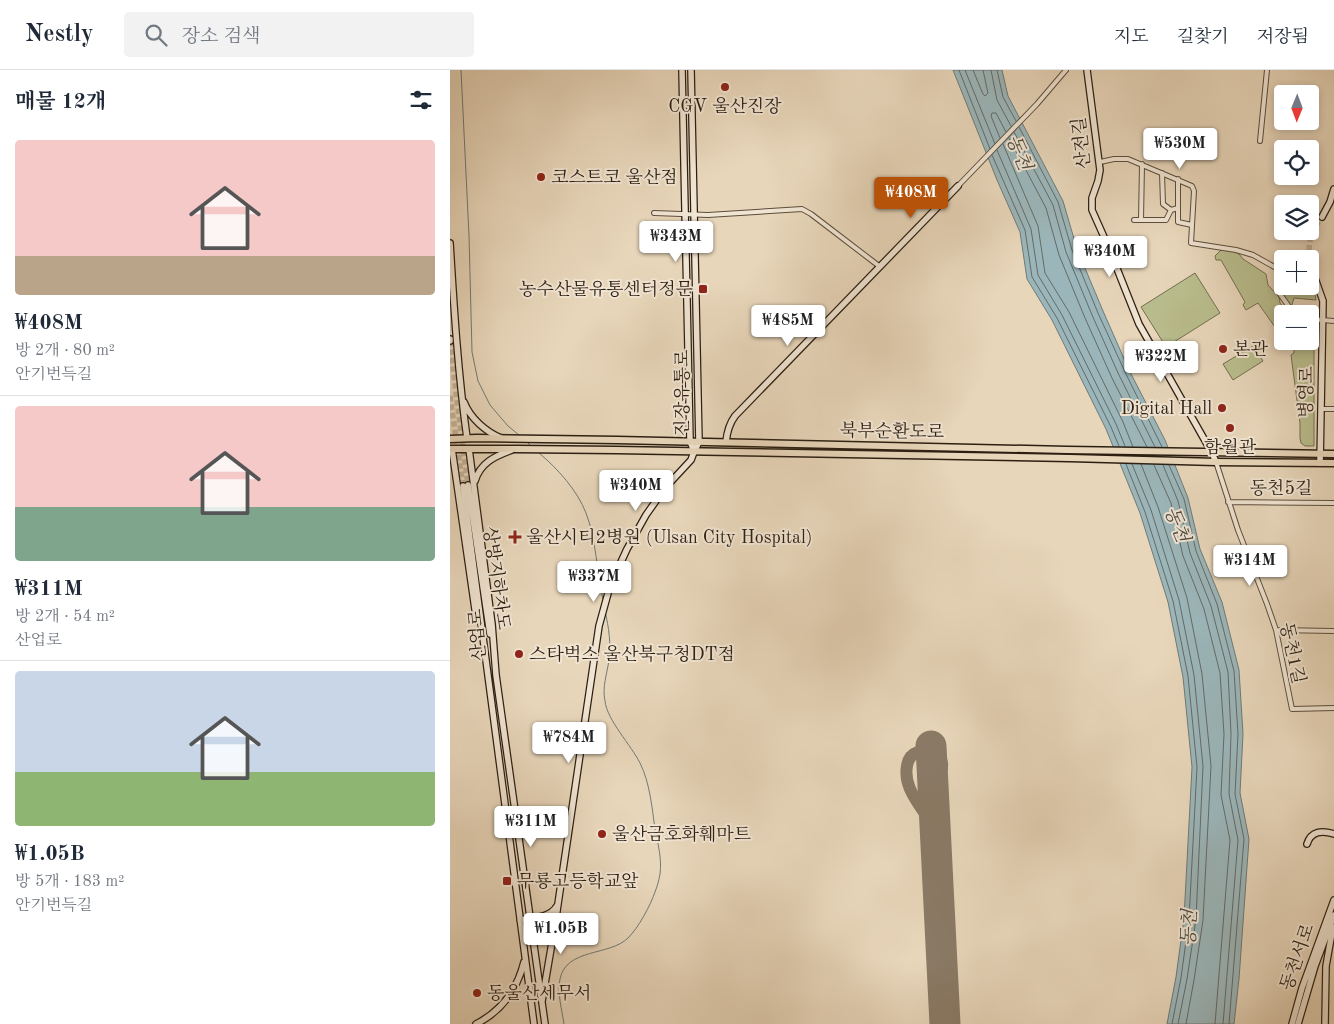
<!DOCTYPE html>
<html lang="ko">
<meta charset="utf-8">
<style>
:root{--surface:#fff;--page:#f2f2f3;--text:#1f2937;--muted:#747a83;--line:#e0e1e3;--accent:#b45309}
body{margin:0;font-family:"Old Standard TT","Noto Serif KR",serif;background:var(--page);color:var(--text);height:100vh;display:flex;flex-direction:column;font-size:19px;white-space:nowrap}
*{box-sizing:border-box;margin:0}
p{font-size:16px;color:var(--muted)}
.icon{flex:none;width:28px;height:28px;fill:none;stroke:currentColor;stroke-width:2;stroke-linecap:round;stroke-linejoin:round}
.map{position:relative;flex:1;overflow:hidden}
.panel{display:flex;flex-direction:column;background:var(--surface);width:450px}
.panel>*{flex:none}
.needle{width:32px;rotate:181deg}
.buttons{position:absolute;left:824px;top:15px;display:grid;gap:10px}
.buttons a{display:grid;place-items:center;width:45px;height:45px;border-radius:5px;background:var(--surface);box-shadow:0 2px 8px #0003;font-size:25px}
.price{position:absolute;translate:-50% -42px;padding:0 11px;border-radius:5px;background:#fff;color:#222;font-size:16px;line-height:32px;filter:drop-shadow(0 1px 2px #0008)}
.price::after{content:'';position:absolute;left:50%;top:30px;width:15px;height:11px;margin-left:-8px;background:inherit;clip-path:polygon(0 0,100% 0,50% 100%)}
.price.current{background:var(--accent);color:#fff}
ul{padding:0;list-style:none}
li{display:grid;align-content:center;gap:10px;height:265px;padding:0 15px}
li+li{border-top:1px solid var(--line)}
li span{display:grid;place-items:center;height:155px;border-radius:5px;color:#555}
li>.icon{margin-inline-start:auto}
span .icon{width:90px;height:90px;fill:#fffc;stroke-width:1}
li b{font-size:21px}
h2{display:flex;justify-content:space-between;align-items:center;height:60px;padding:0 15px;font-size:21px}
header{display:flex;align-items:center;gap:30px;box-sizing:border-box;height:70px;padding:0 25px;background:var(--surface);border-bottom:1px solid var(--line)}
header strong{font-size:24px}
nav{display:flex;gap:28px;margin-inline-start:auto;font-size:18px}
.search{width:350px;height:45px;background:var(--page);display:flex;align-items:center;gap:12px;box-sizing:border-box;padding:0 18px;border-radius:5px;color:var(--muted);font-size:19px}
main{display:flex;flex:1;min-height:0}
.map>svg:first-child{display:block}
.green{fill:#b9bd8d;stroke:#726e50}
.water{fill:#9bb6ba;stroke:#6f7a77}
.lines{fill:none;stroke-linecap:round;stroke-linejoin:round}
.shore{stroke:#646a66;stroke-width:1}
.stream{stroke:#6f7a77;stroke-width:1}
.taxiway{stroke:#8a7a66;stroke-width:12}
.runway{stroke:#8a7a66;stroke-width:31}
.secondary-tunnel{stroke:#c2b198;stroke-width:5.5;stroke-dasharray:5.5 3;stroke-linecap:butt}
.street-casing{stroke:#5b4d3c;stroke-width:6}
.secondary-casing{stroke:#2c1f12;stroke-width:8}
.primary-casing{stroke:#2c1f12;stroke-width:9}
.street{stroke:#f0e4d2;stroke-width:4}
.secondary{stroke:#f0e4d2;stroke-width:5.5}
.primary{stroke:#e8d6ba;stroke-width:6}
.poi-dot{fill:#8f2418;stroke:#f0e4d2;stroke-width:2}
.labels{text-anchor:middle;stroke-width:4;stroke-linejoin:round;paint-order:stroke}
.poi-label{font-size:18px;fill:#2c1f12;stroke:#f0e4d2;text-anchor:start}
.street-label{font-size:18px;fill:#2c1f12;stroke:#f0e4d2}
.water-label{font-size:19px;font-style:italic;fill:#4d4c44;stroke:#f0e4d2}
</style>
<header>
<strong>Nestly</strong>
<div class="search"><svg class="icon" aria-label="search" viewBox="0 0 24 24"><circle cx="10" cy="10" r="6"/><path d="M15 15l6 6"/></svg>장소 검색</div>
<nav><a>지도</a><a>길찾기</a><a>저장됨</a></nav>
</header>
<main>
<section class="panel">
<h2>매물 12개<svg class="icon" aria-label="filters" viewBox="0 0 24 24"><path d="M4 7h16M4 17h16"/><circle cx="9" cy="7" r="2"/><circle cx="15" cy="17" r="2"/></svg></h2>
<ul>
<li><span style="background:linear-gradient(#f6c9c9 75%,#b9a48a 0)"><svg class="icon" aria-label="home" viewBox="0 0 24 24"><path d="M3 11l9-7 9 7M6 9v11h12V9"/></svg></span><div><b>₩408M</b><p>방 2개 · 80 m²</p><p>안기번득길</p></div></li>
<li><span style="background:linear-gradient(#f6c9c9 65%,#7fa58c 0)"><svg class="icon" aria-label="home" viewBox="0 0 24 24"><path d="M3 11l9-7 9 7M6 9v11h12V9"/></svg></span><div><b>₩311M</b><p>방 2개 · 54 m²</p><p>산업로</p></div></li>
<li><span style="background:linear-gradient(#c9d6e8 65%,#8fb573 0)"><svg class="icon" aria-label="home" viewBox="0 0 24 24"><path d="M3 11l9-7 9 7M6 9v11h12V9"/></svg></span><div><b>₩1.05B</b><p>방 5개 · 183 m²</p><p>안기번득길</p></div></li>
</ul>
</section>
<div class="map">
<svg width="884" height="954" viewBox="0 0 884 954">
<rect width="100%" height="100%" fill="#e8d6ba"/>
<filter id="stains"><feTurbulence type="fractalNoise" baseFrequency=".004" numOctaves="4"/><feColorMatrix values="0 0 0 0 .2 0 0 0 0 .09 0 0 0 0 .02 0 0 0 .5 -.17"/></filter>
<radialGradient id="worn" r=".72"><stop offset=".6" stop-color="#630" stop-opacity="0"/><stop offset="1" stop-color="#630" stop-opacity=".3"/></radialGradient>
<!-- green -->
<path class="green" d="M771 180 784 181 789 184 793 189 816 204 818 215 829 227 830 233 839 244H832V267L808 233 796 240 793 235 795 232 771 190H766L765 186Z
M745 203 770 243 716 277 691 237Z
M860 208 864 218 866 230 844 228 841 238 834 229 835 216H860Z
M860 257 864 261V376H855L851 373 850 368V353L841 285 844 283V279L840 271H860Z
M803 276 813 291 783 310 773 294Z"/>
<!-- water -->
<path class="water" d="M503 0H552L558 26 613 131 627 179 653 241 679 300 715 370 738 428 750 479 772 532 789 600 793 664 790 723 799 769 789 909 784 954H717L726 907 734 848 742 697 733 607 718 532 690 443 656 359 602 250 577 209 570 162 547 110Z"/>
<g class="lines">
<!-- shore -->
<path class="shore" d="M509 0 540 79
M515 0 545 74
M523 0 533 24 535 26 538 23 533 0
M541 0 547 30 561 56
M547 0 553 27 566 51
M569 57 608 132 622 180 648 243 675 302 712 377
M564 62 603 135 616 182 642 245 669 305 705 377
M550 68 541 46 542 43H546L556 62
M559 68 596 138 609 185 635 248 662 308 697 377
M553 74 588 156 595 203 619 242 673 352 683 377
M547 80 581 159 588 205 612 245 666 354 675 376
M542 85 575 160 582 207 607 248 661 357 669 376
M676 394 695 442 723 531 738 606 747 697 739 849 731 908 722 954
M682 394 701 440 729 530 744 605 753 696 746 849 737 909 728 954
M691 394 708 437 737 528 752 604 761 696 753 850 744 910 736 954
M704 395 721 433 733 486 754 539 770 603 774 664 771 725 780 770 765 954
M713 395 728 431 740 483 761 536 778 602 781 664 779 724 788 770 773 954
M719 395 734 429 746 481 767 534 784 601 788 664 785 724 794 769 779 954"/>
<!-- stream -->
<path class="stream" d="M11 0 19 166 22 282 28 311 40 335 58 356 69 365
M76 371 82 377
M89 383C108 399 127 420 136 443 146 469 147 502 153 530
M114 954C112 940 107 923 110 909 116 878 160 886 178 868 189 857 200 836 205 822 207 817 209 810 210 804 212 789 208 774 205 759 202 738 200 713 190 693 181 675 157 650 155 631 152 617 157 604 159 590 161 573 159 558 155 541"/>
<!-- taxiway -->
<path class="taxiway" d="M485 743C485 734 485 725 487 716 489 708 493 701 492 693 491 682 477 678 468 682 462 684 458 689 457 696 453 718 470 734 480 752 484 761 485 769 486 778"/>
<!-- runway -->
<path class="runway" d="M481 676 495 954"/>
<!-- secondary-tunnel -->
<path class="secondary-tunnel" d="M860 189C857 172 862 160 872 147
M0 271 6 323 18 415
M0 326 13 416"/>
<defs>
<path id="street" d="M810 71 817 0
M650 92 664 89H678L742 116 744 121 741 173 786 180 803 185 828 199 832 204 830 224 844 244
M712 103 713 134 721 140
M728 109V152L742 155
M508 116 587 34 616 0
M204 143 258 145 352 139 361 144 429 196
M684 150H716L721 140 728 138
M691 150 692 94
M860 249 884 251
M871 339H884
M766 392 788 460 817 534 826 560 842 639 884 638
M778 432 884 433
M826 560 884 561"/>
<path id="secondary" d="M232 0 240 371 244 382
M637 0 650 100 648 111 642 128V140L658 176 689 254 762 383 766 392
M872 147 880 132 884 119
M0 173C4 238 8 303 17 368
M860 194 873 231 870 393
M0 269V271
M14 332C20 348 36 362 51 368
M276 372C277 362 279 354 285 346L508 116
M2 379 26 546
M19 379 42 554 46 605 95 954
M25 411C30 393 45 386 62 380
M18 415 40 564
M13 416 84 954
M857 774C861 761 872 760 884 764
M70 850C83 848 100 848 107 836
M92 931 104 861 149 556 160 516 177 479 196 445 215 418 241 390 244 382 249 372 241 0
M26 954C52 941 67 920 74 892
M842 954 852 918 884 830
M848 954 865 896 884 845
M875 954 876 896 883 857"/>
<path id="primary" d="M0 369 27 368 167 370 617 380 884 384
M0 379H66L166 380 620 388 766 392 884 393"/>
</defs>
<!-- street casing -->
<use href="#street" class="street-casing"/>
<!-- secondary casing -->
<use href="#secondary" class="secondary-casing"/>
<!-- primary casing -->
<use href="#primary" class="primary-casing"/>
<!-- street -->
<use href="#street" class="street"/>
<!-- secondary -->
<use href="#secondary" class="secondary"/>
<!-- primary -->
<use href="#primary" class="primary"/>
</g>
<!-- markers -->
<g class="poi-dot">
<circle cx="275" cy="17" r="5"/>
<circle cx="91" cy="107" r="5"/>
<rect x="248" y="214" width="10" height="10" rx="2.5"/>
<circle cx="773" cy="279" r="5"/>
<circle cx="772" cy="338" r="5"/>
<circle cx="780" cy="358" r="5"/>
<path d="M62.5 459.5h5v5h5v5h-5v5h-5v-5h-5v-5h5z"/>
<circle cx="69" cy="584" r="5"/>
<circle cx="152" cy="764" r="5"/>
<rect x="52" y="806" width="10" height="10" rx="2.5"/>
<circle cx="27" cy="923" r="5"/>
</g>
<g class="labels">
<!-- poi labels -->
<g class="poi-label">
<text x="275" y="42" text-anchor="middle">CGV 울산진장</text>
<text x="101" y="113">코스트코 울산점</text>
<text x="243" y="225" text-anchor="end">농수산물유통센터정문</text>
<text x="783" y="285">본관</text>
<text x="762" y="344" text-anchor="end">Digital Hall</text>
<text x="780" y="383" text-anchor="middle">함월관</text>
<text x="76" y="473">울산시티2병원 (Ulsan City Hospital)</text>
<text x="79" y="590">스타벅스 울산북구청DT점</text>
<text x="162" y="770">울산금호화훼마트</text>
<text x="67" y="817">무룡고등학교앞</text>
<text x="37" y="929">동울산세무서</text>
</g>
<!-- street labels -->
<g class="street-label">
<text transform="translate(631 73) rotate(-96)" y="6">산전길</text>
<text transform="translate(856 322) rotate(-89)" y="6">병영로</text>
<text transform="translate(232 323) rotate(-90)" y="6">진장유통로</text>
<text transform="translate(442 361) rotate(1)" y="6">북부순환도로</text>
<text x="831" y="424">동천5길</text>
<text transform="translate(47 508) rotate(82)" y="6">상방지하차도</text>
<text transform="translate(27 565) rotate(-95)" y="6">산업로</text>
<text transform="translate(843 583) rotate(78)" y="6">동천1길</text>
<text transform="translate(847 887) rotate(-71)" y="6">동천서로</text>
</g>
<!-- water labels -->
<g class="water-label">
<text transform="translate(570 82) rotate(67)" y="7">동천</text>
<text transform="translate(728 454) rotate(68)" y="7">동천</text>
<text transform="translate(738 858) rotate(-87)" y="7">동천</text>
</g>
</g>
<rect width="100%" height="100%" filter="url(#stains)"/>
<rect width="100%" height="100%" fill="url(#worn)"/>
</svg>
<div class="buttons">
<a><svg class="needle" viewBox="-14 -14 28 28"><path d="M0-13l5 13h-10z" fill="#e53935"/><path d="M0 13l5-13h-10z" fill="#747a83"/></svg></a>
<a><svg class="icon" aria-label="locate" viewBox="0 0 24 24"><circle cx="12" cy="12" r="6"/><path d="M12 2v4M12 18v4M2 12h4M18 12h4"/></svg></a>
<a><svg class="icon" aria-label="layers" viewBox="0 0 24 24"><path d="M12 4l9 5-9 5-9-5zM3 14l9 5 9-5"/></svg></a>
<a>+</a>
<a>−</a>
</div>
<b class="price" style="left:730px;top:100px">₩530M</b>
<b class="price current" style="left:461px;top:149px">₩408M</b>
<b class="price" style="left:226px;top:193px">₩343M</b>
<b class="price" style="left:660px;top:208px">₩340M</b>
<b class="price" style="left:338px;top:277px">₩485M</b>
<b class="price" style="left:711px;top:313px">₩322M</b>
<b class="price" style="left:186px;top:442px">₩340M</b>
<b class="price" style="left:800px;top:517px">₩314M</b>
<b class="price" style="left:144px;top:533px">₩337M</b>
<b class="price" style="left:119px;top:694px">₩784M</b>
<b class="price" style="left:81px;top:778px">₩311M</b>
<b class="price" style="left:111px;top:885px">₩1.05B</b>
</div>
</main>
